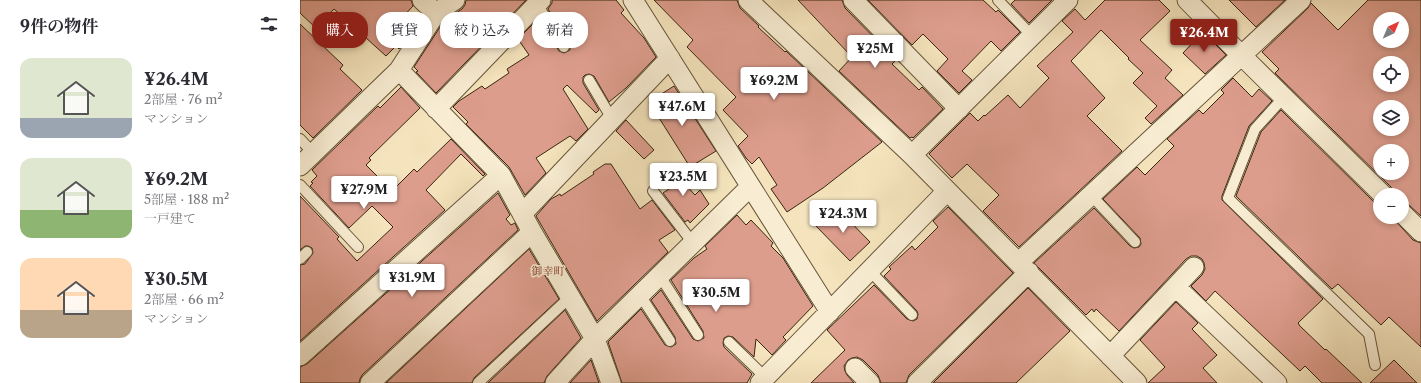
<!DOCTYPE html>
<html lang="ja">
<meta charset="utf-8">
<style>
:root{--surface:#fff;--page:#f2f2f3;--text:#2b2b33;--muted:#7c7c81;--accent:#8f2418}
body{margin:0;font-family:"Libre Caslon Text","Noto Serif JP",serif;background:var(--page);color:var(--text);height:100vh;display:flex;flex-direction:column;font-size:15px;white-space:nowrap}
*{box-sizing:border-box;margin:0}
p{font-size:13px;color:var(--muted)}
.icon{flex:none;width:22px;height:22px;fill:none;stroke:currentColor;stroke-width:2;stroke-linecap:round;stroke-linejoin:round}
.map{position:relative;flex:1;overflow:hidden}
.panel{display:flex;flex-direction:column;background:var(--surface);width:300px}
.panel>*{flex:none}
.banner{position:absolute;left:12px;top:12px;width:380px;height:36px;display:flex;gap:8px}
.needle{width:26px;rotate:44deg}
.tools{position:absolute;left:1073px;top:12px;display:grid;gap:8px}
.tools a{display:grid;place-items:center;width:36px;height:36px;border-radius:50%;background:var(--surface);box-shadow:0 2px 6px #0003;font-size:20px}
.price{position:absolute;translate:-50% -34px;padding:0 9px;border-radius:4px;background:#fff;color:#222;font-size:13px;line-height:26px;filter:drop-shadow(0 1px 2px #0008)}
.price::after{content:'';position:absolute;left:50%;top:24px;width:12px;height:9px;margin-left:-6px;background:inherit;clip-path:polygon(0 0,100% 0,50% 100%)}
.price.active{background:var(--accent);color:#fff}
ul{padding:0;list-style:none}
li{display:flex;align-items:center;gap:12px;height:100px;padding:0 20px}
li span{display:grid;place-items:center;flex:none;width:112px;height:80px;border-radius:12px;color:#555}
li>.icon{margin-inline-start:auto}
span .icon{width:48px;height:48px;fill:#fffc;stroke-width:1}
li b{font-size:17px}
h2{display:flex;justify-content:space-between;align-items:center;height:48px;padding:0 20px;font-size:17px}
.chip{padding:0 14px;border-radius:16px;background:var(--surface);box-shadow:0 2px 6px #0003;font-size:14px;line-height:36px}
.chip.active{background:var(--accent);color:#fff}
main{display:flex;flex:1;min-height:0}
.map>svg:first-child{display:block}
.building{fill:#dd9d8d;stroke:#38260e;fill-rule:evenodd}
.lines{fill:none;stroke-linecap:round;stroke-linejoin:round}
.service-casing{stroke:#67553a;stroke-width:12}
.minor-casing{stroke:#67553a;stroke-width:21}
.service{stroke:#f8edd3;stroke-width:10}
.minor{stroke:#f8edd3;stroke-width:19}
.labels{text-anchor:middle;stroke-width:3;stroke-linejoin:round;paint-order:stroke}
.neighbourhood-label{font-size:11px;fill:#7a1f14;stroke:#f8edd3}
</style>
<main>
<section class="panel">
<h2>9件の物件<svg class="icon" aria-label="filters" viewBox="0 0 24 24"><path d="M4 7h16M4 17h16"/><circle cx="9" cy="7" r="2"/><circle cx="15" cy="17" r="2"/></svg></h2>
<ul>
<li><span style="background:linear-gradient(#dfe7d0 75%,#9aa5b1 0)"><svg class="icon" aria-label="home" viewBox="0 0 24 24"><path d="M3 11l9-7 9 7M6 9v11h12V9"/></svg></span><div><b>¥26.4M</b><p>2部屋 · 76 m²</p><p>マンション</p></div></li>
<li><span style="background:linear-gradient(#dfe7d0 65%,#8fb573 0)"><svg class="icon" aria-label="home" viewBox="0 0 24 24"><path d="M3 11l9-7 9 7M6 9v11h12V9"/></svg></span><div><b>¥69.2M</b><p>5部屋 · 188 m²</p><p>一戸建て</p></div></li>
<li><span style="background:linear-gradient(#ffd9b3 65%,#b9a48a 0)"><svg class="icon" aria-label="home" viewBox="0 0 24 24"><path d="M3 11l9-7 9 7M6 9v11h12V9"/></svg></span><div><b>¥30.5M</b><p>2部屋 · 66 m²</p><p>マンション</p></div></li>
</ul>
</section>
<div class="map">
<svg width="1121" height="383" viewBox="0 0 1121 383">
<rect width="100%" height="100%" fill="#f4e3bc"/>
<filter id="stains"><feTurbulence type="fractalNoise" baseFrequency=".005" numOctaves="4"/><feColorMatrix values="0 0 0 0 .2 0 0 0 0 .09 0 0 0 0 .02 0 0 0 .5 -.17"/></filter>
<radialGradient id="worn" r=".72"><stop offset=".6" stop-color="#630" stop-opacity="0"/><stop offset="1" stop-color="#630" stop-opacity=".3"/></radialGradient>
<!-- building -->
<path class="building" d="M0 0H111L113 6 98 22 110 32 99 49 96 46 86 56 34 9 16 28 0 13Z
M166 0H226L136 93 116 72 118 71 114 67 140 27 150 18H149L162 9 165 5Z
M252 0H316L324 10 321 13 344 38 356 57 326 88 309 102 294 76 289 74 285 75 283 77V83L299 110 296 113 267 85 263 89 288 129 276 141 270 136 236 158 246 173 225 195 209 167 166 124 168 122 153 107 159 101 182 86 185 89 209 73 207 69 229 55 218 39 238 19 259 51 264 53 270 50V44L248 9 252 3Z
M354 0H437L440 8 459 26 458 27 485 52 486 51 582 142 523 188 487 212 471 189 477 185 459 157 452 164 446 158 438 146 448 136 423 110 436 97 387 47 393 40Z
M498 0H542L545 8 596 60 592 64 619 90 622 87 643 109 613 138 612 137 610 138 539 71 552 57Z
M568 0H683L696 12 698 10 720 32 701 51 691 41 662 71 672 80 659 93 637 71 648 59 623 34 612 45Z
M715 0H752L729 23 711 4Z
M805 0H859L870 11 840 40 872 70 865 78 883 95 851 124 845 118 857 106 833 83 843 73 828 59 829 58 801 30 771 61 805 98 787 116 822 151 719 247 683 211 699 195 667 164 652 178 629 154 670 113 678 121 684 115 685 116 708 95 720 108 749 78 737 66 773 32 762 21 775 9 785 20Z
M929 0H985L956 27Z
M1068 0H1121V216L1109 205 1102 202V195H1094L1091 187 975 73 979 69 962 52 1008 8 1011 3 1038 30ZM1080 19H1102V41H1080ZM1080 63H1102V85H1080ZM1080 107H1102V129H1080ZM1080 151H1102V173H1080Z
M0 24 43 65 40 69 62 90 13 138 0 125Z
M903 32 926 55 905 74 883 53Z
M933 78 952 97 959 89 972 101 949 126 922 196V200L1023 299 998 323 999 324V325L1025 350 1026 349 1062 383H1022L1005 366 1000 371 915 291 906 301 891 286 902 275 905 269 904 263 902 259 897 256H891L886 259 819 331 796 309 794 312 792 309 786 315 734 263 794 208 830 246 834 248 839 247 841 244 840 238 803 199 837 167 845 175 874 146 867 139 899 110 903 114 924 93 921 90Z
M374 86 416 151 390 167 349 102Z
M101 87 120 108 69 158 71 160 66 165 92 191 114 169 117 172 151 139 185 174 183 176 161 154 126 190 145 210 0 341V265L5 264 13 253 12 248 8 246H5L0 250V196L39 237 37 239 57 261 93 227 72 206 49 228 10 186 13 183 11 182 17 176 12 170 78 106 80 108Z
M981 110 1075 203 1080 206V217H1092L1113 240 1121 243V347L1089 317 1081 325 1038 284 1032 289 936 196 961 132Z
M326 120 354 150 344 159 316 131Z
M305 164H311L340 209 352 200 375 230 359 240 368 252 297 321 236 216 251 199 260 194 261 196 294 174 293 172Z
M371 169 395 195 400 190 409 204 390 223 388 220 385 222 363 193 369 189 360 180Z
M198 193 210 215 206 219 211 225 215 223 218 230 62 375 60 379 59 383H0V367L7 364Z
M536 207 570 242 550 261 516 226Z
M648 207 713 273 609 375 606 383H581L578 375 563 360 557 357 552 358 548 360 544 366 545 371 547 375 554 383H511L545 350 527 330 574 285 607 319 613 321 617 319 618 314 617 311 584 276 591 269 589 267 612 246 615 250 638 227 633 221Z
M437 215 446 225 451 220 473 243 471 246 483 258 513 306 483 337 486 340 472 355 456 339 454 357 433 337 428 336 424 338 423 343 424 347 452 374 447 383H322L308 342 341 309 365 345 371 347 376 344 375 337 351 300 361 290 393 339 398 341 404 338 403 331 371 280 394 258 407 249 405 246Z
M229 249 259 299 174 378 172 383H86Z
M728 288 770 331 716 383H633Z
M876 302 898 323 892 329 917 355 903 368 917 383H848L865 367 840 340Z
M265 310 281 338 247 376 244 383H188Z
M291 360 299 383H270Z
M1094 360 1117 383H1070Z"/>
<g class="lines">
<defs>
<path id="service" d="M698 0 732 36
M237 4 264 47
M289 80 312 119
M984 97 955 129 928 198 1069 334 1075 365
M0 139 13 153
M0 185 58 247
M353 191 393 243
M791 195 835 242
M0 259 7 252
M570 271 612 315
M360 276 398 335
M340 295 370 341
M429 342 465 377
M178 383 270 297"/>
<path id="minor" d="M122 0 136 13
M333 0 530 312
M448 0 612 155 837 383
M553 0 659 109
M887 0 941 55 1083 195
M99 70 201 175 232 232 295 339 311 383
M136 109 241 0
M612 155 768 0
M0 166 99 70 136 13 155 0
M1102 213 1121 232
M222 214 370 58
M719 262 1001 0
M876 287 977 383
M0 356 201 175
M810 356 894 267
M555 368 570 383
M70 383 232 232
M255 383 295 339 450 187
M460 383 647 191
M617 383 729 272"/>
</defs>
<!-- service casing -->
<use href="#service" class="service-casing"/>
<!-- minor casing -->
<use href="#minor" class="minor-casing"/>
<!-- service -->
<use href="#service" class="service"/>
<!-- minor -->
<use href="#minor" class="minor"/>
</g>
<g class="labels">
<!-- neighbourhood labels -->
<g class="neighbourhood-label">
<text x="248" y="275">御幸町</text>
</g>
</g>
<rect width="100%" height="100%" filter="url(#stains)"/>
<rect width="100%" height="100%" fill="url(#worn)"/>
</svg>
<div class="tools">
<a><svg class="needle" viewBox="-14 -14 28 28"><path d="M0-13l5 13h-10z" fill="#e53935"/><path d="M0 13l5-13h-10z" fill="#7c7c81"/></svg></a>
<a><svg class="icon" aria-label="locate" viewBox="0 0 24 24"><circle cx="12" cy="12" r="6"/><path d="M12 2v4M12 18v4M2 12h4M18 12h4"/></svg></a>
<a><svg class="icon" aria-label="layers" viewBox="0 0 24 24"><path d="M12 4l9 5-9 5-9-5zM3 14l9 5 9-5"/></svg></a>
<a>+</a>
<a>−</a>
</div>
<b class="price active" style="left:904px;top:53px">¥26.4M</b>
<b class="price" style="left:575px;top:69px">¥25M</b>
<b class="price" style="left:474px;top:101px">¥69.2M</b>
<b class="price" style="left:382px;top:127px">¥47.6M</b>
<b class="price" style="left:383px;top:197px">¥23.5M</b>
<b class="price" style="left:64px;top:210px">¥27.9M</b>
<b class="price" style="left:543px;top:234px">¥24.3M</b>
<b class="price" style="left:112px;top:298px">¥31.9M</b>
<b class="price" style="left:416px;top:313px">¥30.5M</b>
<div class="banner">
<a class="chip active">購入</a>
<a class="chip">賃貸</a>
<a class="chip">絞り込み</a>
<a class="chip">新着</a>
</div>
</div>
</main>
